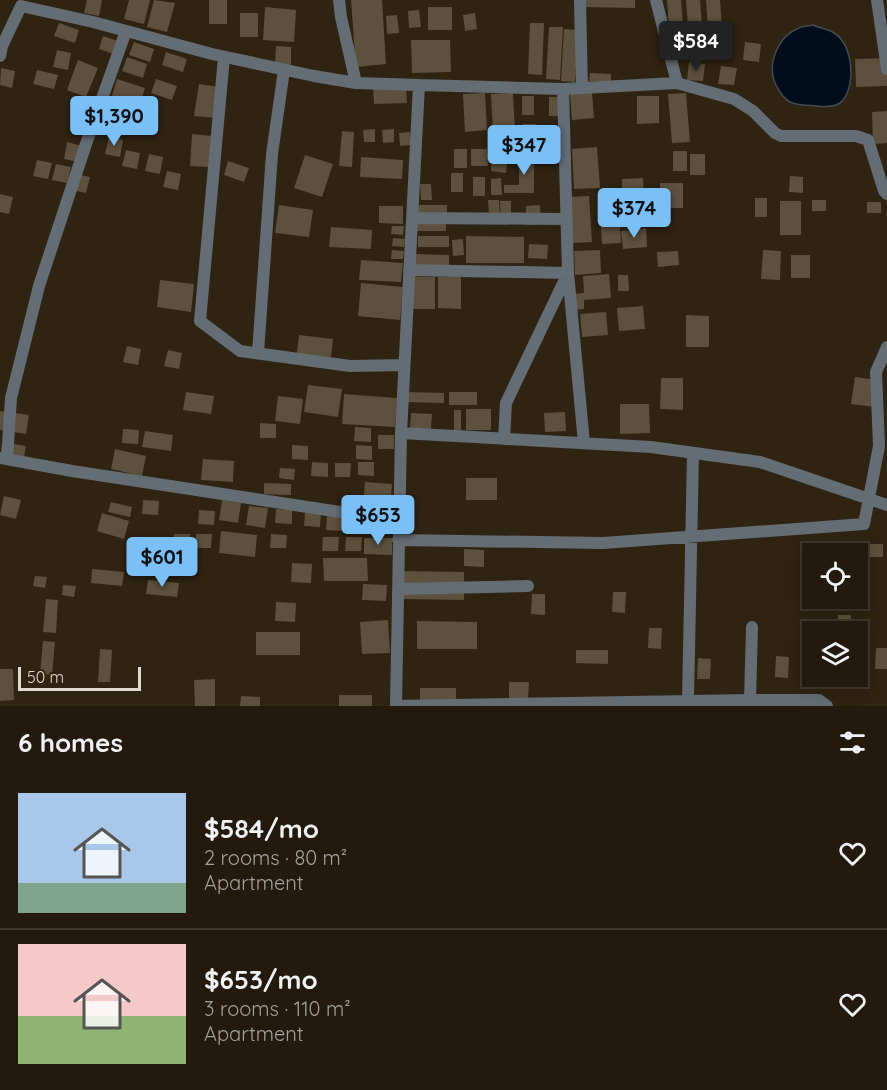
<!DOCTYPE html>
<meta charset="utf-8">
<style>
:root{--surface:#231a0d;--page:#2b2316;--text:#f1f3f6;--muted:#a3a19d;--line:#40382e;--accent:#79bff8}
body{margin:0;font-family:Quicksand,sans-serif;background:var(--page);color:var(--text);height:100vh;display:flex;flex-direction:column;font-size:22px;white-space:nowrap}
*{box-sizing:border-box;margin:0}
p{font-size:20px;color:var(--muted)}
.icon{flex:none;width:33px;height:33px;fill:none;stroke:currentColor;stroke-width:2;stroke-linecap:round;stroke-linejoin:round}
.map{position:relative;height:706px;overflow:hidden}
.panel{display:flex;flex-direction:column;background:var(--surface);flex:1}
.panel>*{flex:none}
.fabs{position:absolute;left:802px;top:543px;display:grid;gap:12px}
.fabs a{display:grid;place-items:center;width:66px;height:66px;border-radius:0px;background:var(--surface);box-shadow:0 3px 15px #0003,0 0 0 2px var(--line);font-size:30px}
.scale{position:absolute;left:18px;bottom:15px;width:123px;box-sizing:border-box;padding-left:6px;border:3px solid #e1d9ce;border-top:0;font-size:16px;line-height:21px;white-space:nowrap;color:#e1d9ce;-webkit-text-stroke:4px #2f2311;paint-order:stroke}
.price{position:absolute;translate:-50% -51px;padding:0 14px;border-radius:6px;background:var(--accent);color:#111;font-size:20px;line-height:39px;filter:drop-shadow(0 2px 3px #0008)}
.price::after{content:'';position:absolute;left:50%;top:36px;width:18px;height:14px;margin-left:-9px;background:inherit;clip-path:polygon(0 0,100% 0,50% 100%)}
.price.on{background:#222;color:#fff}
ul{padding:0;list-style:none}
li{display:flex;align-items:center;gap:18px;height:150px;padding:0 18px}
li+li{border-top:2px solid var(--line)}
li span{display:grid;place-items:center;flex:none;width:168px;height:120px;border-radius:0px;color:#555}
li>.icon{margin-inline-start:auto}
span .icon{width:72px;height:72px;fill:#fffc;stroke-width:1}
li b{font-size:26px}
h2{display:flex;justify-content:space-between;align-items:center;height:72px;padding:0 18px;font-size:26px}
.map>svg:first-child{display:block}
.water{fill:#000d1c;stroke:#444a51;stroke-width:1.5}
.building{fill:#5d503c}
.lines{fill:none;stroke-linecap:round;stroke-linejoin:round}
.minor{stroke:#646c74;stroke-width:12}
</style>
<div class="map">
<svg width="887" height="706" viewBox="0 0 887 706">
<rect width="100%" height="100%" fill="#2f2311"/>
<!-- water -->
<path class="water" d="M813 25C819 28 829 29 834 33 853 44 856 84 843 100 838 107 825 107 817 106 809 105 798 106 790 102 783 98 780 92 776 85 766 65 778 36 799 28 803 26 809 26 813 25Z"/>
<!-- building -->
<path class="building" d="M87 0H102L99 16 84 13Z
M129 0H150L144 24 124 19Z
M154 0 175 3 167 32 147 27Z
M209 0H227V24H209Z
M351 0H382L386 64 356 67Z
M586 0H635V8L586 7Z
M667 0H681L685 52 671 53Z
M686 0H700L703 37 689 38Z
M706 0H720L723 44 709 45Z
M265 7 296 10 294 42 263 40Z
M428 7H452V30H428Z
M419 10 421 27 409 28 408 11Z
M240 13H258V37H240Z
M475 13 477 29 465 31 463 15Z
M397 15 399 33 387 34 386 16Z
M59 23 79 30 75 43 54 36Z
M530 23H544L542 75 528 74Z
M549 27H563L560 80 546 79Z
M564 29 578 30 575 82 561 81Z
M103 36 124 43 119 56 99 49Z
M411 40H450L451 72 412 73Z
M134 42 154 49 150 62 129 55Z
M745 42 761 44 759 62 743 60Z
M276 46 291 47V65L275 64Z
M57 50 71 53 68 70 53 67Z
M166 52 187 59 183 72 162 65Z
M127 57 147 64 143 78 122 71Z
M887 58V86L856 87 855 59Z
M78 60 98 68 86 97 67 90Z
M689 62 705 64 703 81 687 80Z
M721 66 737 68 734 85 718 84Z
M1 68 15 71 12 88 0 85Z
M37 70 58 75 54 89 33 84Z
M590 73 611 74V81H589Z
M117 79 145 88 135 121 107 112Z
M156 79 177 86 172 100 151 93Z
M199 84 219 87 215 118 194 116Z
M406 86 407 103 374 104 373 87Z
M485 93 487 130 465 132 463 94Z
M513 93 515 131 493 132 491 94Z
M592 93 594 118 572 120 570 94Z
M686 93 690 142 672 143 668 94Z
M522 96H534V115H522Z
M637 96H659V123L637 124Z
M549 97H561V116H549Z
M887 111V143L873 144 872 112Z
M523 124H536V143H523Z
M375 129V142H364L363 130Z
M394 129V142L383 143 382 130Z
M342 131 354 132 352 167 339 166Z
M410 132 411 145 400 146 399 133Z
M192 134 213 136 210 167 190 166Z
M109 137 123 140 120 157 105 154Z
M547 137H559V156H547Z
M67 142 82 146 79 162 64 159Z
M597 147 600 188 574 189 572 149Z
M454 149H467V168H454Z
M471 149H487L488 166H471Z
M126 150 140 153 137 169 122 166Z
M673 151H687V171H673Z
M492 152 508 154 506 173 491 171Z
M149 154 163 157 160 174 145 171Z
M519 154H534V193H504V185H519Z
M690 154H705V175H690Z
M305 155 333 164 322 197 294 188Z
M361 157 403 160 402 179 360 177Z
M37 160 52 163 48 179 33 176Z
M228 161 249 168 244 182 224 175Z
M56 164 71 167 67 183 52 180Z
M167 171 181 174 178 190 163 187Z
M451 173H463V192H451Z
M75 174 90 177 86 193 72 190Z
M790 176 803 177V193L789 192Z
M473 177H485V196H473Z
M501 178 502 195H491V179Z
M643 178 644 195H622V179Z
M660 183H683V208H660Z
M420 184H431L432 200H421Z
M0 194 13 197 9 214 0 212Z
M589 196 592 242 572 243 569 197Z
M618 196 621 243 602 244 599 197Z
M755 198H767V217H755Z
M488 200H499L500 216H489Z
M812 200H826V211H812Z
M500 201H511V217L501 218Z
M780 201H801V235H780Z
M867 202H881V213H867Z
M279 205 313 210 309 237 275 233Z
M416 205H447V216H416Z
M540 205 541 224 526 225V206Z
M379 206H403V224L379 223Z
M644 207 645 223 623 224 622 208Z
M415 220H446V231H415Z
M392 226H404L403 235 391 234Z
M331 227 372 230 371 249 329 247Z
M646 228 647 247 623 249 621 231Z
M418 236H449V247H418Z
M466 236 524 237V263H466Z
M393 238 405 239 404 247 392 246Z
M463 239 464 255 453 256 452 240Z
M529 244 548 245 547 259 528 258Z
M392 250 404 251 403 259H391Z
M600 250 601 273 575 275 574 251Z
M763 250 781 251 780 280 761 279Z
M678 251 679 265 658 267 657 252Z
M415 254 449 255V267L415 266Z
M791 255H810V278H791Z
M361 260 403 263 401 282 359 280Z
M609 274 611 298 584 300V309L573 310V294L584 293 583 276Z
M618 275H628L629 291H618Z
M412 277H435V309H412Z
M438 277H461V309L438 308Z
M160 280 194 284 191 312 157 307Z
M361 283 403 287 400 320 358 316Z
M643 306 645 329 619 331 617 308Z
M606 312 608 335 582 337 580 314Z
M686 315 709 316V347H686Z
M299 335 333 339 330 366 296 362Z
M127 346 141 349 138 365 123 362Z
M168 350 182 353 179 369 164 366Z
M855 377 877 380 874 407 851 404Z
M661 378H683V410L660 409Z
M308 385 342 389 338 417 304 412Z
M186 392 214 396 211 414 183 410Z
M406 392 444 393V403L405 402Z
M449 392H477V405H449Z
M344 394 397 398 395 427 342 424Z
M278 396 303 399 300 424 275 421Z
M620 404H649L650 433 620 434Z
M466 409H491V430H466Z
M454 410H461V430H454Z
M0 411 29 415 26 434 0 430Z
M565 412 566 431 545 432 544 413Z
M411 413 432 414 431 429 410 428Z
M260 423 276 424V438H260Z
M355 427 371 428V442L354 441Z
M123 429 139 430 138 444 122 443Z
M145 431 173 435 171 451 142 447Z
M378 435H394V449H378Z
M2 442 26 446 24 457 1 454Z
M292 445 308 446V460L292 459Z
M356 445 372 446V460L356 459Z
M115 449 146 456 142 476 111 469Z
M203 459 234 461 233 482 201 480Z
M312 462 328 463V477L311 476Z
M358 462H374V476L358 475Z
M335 463H351L350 477H335Z
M280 468 295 469 294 480 279 478Z
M466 478H497V500H466Z
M365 482 392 484 390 509 363 507Z
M264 483 291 484V495L264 494Z
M4 496 21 500 16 519 0 515Z
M143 500 159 501 158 515 142 514Z
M222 500 241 503 238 523 219 520Z
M111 502 132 507 130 517 108 512Z
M249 506 268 508 265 528 246 525Z
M276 509 292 510V524L275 523Z
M199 510 215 511 214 525 198 524Z
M305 512 321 513 320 527 304 526Z
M102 513 129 521 124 539 97 531Z
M327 516 343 517V531L326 530Z
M352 519 368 520 367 534 351 533Z
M221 531 257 535 255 557 219 553Z
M174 534H190V548L173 547Z
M196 534H212L211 548H195Z
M271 534 287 535 286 548H270Z
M323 537H339L338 551H322Z
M346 537H362L361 551H345Z
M364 538H392V555L364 554Z
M862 544H883V557H862Z
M150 548 180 552 178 564 149 560Z
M464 549 484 550V567L464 566Z
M323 558H367L368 581H324Z
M292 563 312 564 311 583 291 582Z
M92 569 124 572 122 586 91 583Z
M404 571 464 572V600L404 599Z
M35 576 47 577 45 588 33 586Z
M148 580 179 583 177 597 146 594Z
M363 584 387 585 386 601 362 600Z
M63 585 76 586 74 597 62 595Z
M613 592H626L625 613 612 612Z
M532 594H545V615L531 614Z
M832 598H845V607L832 606Z
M46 599 58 600 56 633 43 632Z
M276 602 296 603 295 622 275 621Z
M838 615H851L850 632H837Z
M388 620 390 653 362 654 360 622Z
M417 621 477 622V649H417Z
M649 628H662L661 649 648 648Z
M256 632H300V655H256Z
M43 641 55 642 52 675 40 674Z
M876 648H887V669H875Z
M100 649 112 650 110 682H98Z
M576 650H608V664L576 663Z
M858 650H867V670H858Z
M776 656 789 657 788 678 775 677Z
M698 658 711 659 710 679H697Z
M0 669H13L14 700 0 701Z
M215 679V706H195L194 680Z
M509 682H529L528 700 509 699Z
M420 688H456V706H420Z
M339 695H372V706H339Z
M241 696 260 697V706H240Z"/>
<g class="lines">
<!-- minor -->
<path class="minor" d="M339 0 341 17 356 83
M580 0 582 88
M656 0 677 83
M877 0 887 69
M0 56 2 46 21 6 93 22 212 54 314 76 356 83 419 85
M224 57 200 321 240 351 350 366 404 365
M412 218 567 219
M409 270 568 273 584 443
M258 353 272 154 284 70
M401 433 651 447 760 462 887 505
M504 439 506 403 568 273 563 89
M0 458 72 471 399 521
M7 459 11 398 39 286 87 141 126 31
M398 540 603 543 864 524 879 446 876 372 887 347
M398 589 528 586
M688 700 693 453
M750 700H819L827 706
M396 706 401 433 419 85 563 89 677 83 734 99 753 111 775 133 781 136H856L868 140 884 191 887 194
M396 706 750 700 752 627"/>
</g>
</svg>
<div class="fabs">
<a><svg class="icon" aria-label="locate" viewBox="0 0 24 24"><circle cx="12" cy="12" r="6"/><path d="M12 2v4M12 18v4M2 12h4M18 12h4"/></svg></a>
<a><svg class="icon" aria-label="layers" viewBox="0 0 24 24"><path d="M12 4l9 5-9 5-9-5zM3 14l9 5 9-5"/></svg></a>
</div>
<div class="scale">50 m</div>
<b class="price on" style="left:696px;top:72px">$584</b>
<b class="price" style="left:114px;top:147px">$1,390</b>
<b class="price" style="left:524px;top:176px">$347</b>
<b class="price" style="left:634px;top:239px">$374</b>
<b class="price" style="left:378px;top:546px">$653</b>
<b class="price" style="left:162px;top:588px">$601</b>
</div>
<section class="panel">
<h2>6 homes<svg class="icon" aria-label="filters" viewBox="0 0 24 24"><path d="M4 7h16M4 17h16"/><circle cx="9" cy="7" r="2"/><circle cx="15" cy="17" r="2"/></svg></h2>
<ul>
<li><span style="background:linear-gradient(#a9c7e8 75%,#7fa58c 0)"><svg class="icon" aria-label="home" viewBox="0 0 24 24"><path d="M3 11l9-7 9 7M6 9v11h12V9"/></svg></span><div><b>$584/mo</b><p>2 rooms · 80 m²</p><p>Apartment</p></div><svg class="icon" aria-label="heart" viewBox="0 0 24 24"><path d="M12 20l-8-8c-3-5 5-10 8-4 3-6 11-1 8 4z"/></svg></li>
<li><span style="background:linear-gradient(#f6c9c9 60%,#8fb573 0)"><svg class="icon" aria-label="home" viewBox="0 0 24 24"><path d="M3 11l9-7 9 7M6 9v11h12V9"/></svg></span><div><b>$653/mo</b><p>3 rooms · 110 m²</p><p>Apartment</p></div><svg class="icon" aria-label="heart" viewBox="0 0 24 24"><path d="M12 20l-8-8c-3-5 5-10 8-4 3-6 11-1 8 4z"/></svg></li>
</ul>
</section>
